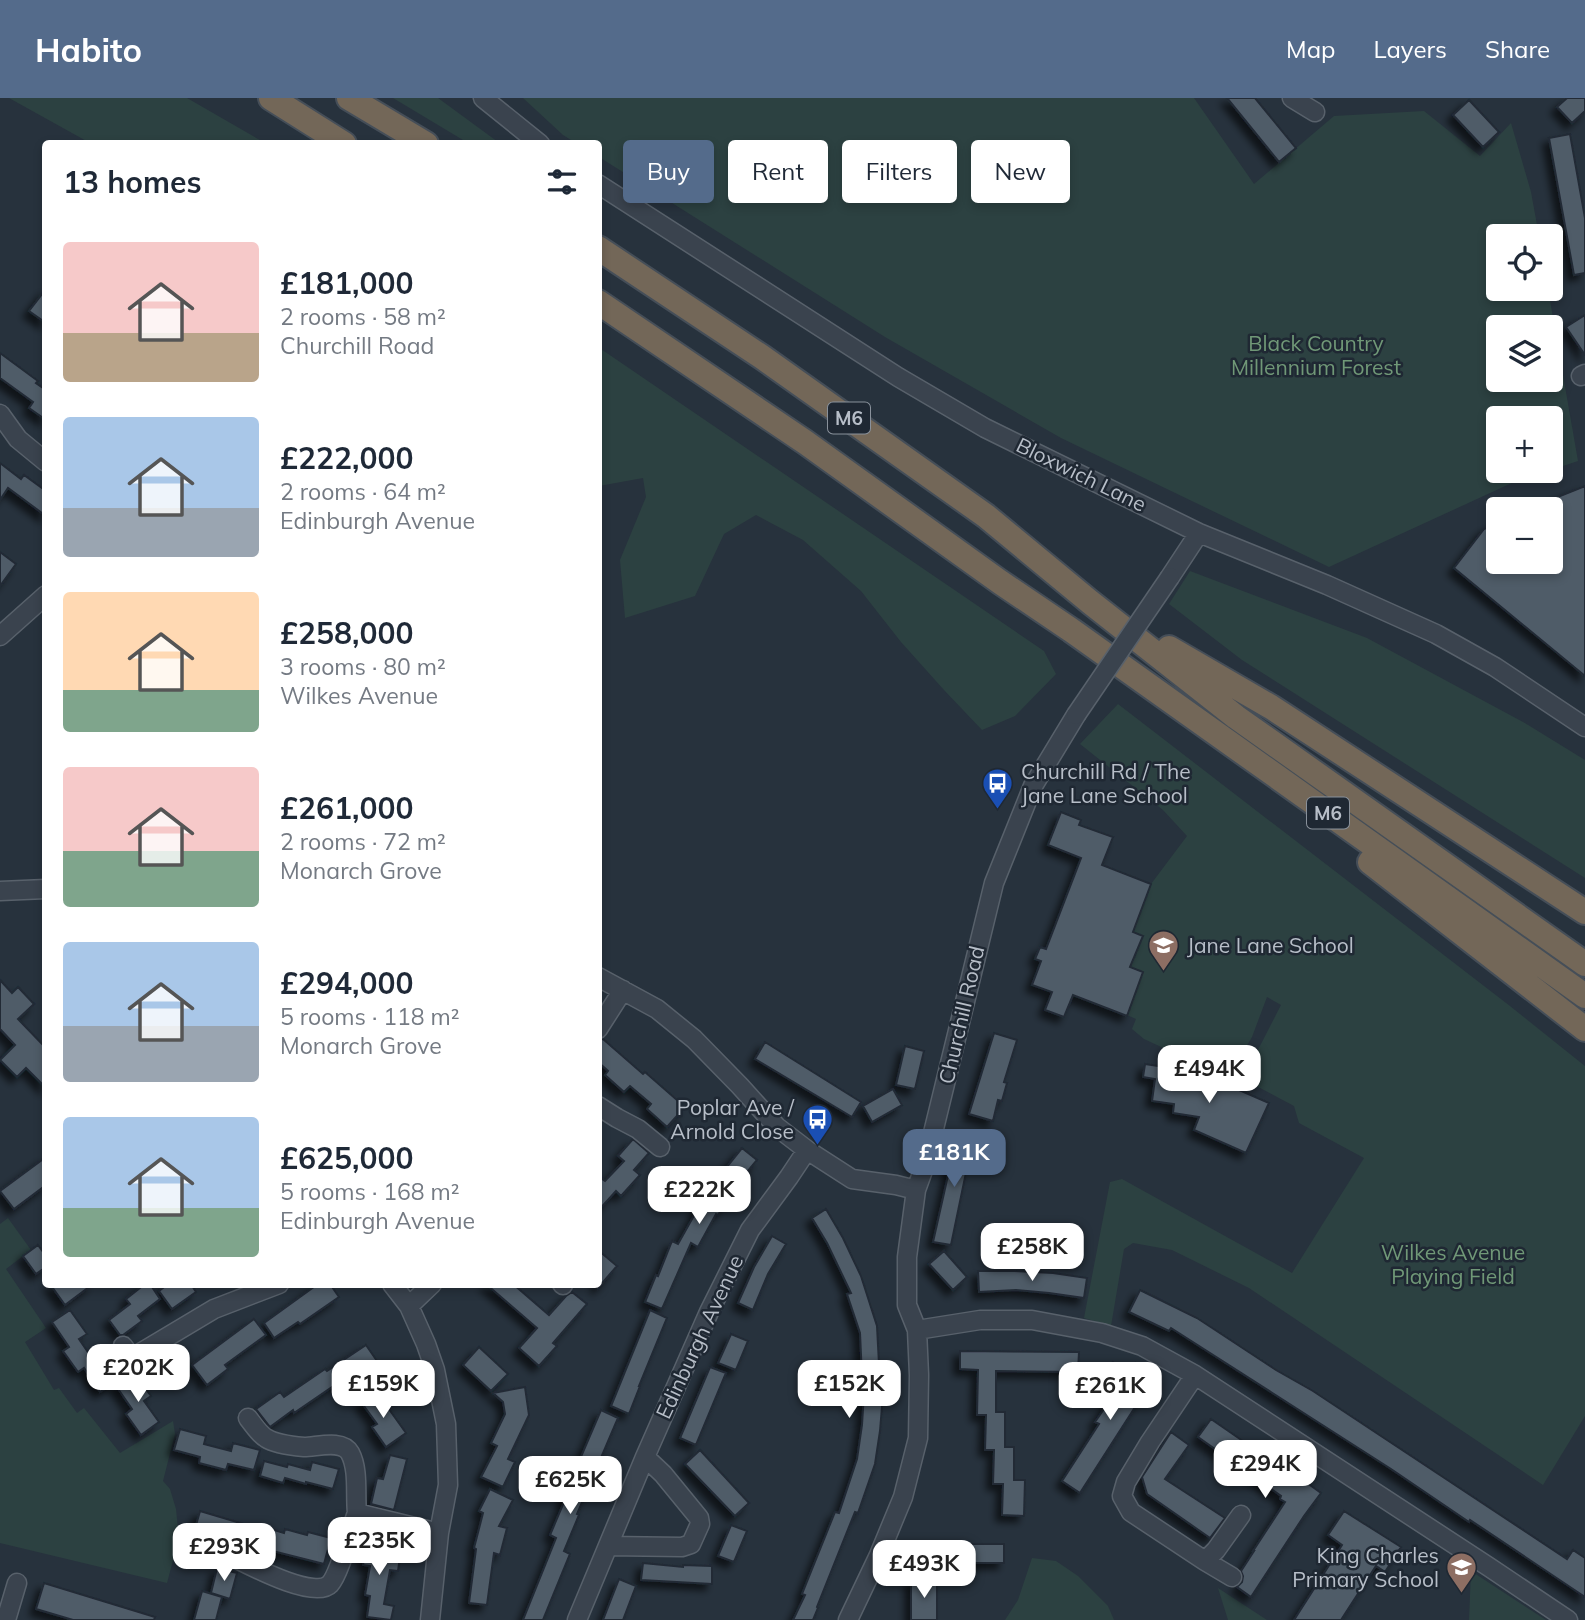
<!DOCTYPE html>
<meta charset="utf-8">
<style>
:root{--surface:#fff;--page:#f6f6f7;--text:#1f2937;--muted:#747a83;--accent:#546b8b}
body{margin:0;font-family:Mulish,sans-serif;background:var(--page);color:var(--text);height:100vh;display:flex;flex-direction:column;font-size:26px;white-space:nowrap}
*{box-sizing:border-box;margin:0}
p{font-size:23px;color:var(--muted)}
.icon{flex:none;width:38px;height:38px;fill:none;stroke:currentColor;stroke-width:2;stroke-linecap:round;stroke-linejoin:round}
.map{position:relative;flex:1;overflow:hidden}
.panel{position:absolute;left:42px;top:42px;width:560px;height:1148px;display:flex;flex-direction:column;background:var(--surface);border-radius:7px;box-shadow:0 4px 10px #0003}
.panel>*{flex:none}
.top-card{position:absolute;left:623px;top:42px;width:665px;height:63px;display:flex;gap:14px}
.fabs{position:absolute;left:1486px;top:126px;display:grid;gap:14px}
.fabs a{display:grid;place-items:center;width:77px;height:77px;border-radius:7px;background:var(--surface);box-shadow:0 4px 10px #0003;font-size:35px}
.price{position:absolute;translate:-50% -60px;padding:0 16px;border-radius:14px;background:#fff;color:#222;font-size:23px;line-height:46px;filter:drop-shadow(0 2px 4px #0008)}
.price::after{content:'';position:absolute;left:50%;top:42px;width:21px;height:16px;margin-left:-10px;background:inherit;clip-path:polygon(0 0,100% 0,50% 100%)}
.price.current{background:var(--accent);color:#fff}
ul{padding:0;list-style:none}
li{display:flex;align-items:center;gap:21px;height:175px;padding:0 21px}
li span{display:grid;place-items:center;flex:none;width:196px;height:140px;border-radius:7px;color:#555}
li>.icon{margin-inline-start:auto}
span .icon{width:84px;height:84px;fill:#fffc;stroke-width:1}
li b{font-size:30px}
h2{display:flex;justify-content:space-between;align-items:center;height:84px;padding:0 21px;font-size:30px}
.pill{padding:0 24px;border-radius:7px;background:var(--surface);box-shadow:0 4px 10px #0003;font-size:24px;line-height:63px}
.pill.current{background:var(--accent);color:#fff}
header{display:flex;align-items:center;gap:42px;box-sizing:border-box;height:98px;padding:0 35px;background:var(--accent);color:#fff}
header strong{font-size:33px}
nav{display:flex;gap:38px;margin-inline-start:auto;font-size:24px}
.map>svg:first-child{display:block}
.green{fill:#2c4141;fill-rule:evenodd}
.building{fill:#505b68;stroke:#212a35;stroke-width:2;filter:url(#shadow)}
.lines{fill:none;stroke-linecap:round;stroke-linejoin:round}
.minor-casing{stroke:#58616b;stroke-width:21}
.highway-casing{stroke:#454e58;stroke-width:28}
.minor{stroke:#3a434e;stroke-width:18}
.highway{stroke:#736758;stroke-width:24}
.minor-bridge-casing{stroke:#58616b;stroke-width:21;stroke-linecap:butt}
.minor-bridge{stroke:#3a434e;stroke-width:18}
.labels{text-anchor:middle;stroke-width:5;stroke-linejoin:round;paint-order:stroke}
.shield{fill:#1f2833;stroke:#89919b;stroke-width:2}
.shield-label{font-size:19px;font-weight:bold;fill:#b7bec8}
.park-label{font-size:21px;fill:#709877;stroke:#1f2833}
.street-label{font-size:21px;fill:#b7bec8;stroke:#1f2833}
.poi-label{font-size:21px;fill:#b7bec8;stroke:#1f2833;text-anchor:start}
</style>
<header>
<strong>Habito</strong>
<nav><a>Map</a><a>Layers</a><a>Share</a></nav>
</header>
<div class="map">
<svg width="1585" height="1522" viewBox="0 0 1585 1522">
<defs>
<filter id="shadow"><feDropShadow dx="-6" dy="6" stdDeviation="3.5" flood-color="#0009"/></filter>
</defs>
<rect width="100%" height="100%" fill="#27323d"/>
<!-- green -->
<path class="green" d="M9 0H187L265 45H90Z
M393 0H438L498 44 468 45Z
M523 0H1194L1254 86 1334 18 1424 13 1480 58 1511 25 1531 94 1539 138H1498V191H1548L1578 363 1551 372 1550 320H1498V373H1549L1514 384 1329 469 1061 340 885 239 599 59 598 46 576 45 563 37ZM1498 229H1550V282H1498Z
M598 249 1044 553 1056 576 1015 618 982 632 944 592 901 544 861 493 803 442 756 417 724 436 695 498 625 520 620 462 646 399 643 380 599 388Z
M1190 473 1367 540 1523 624 1585 662V780L1242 562 1169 506Z
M1118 606 1510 908 1585 968V1318L1543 1387 1249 1190 1172 1152 1133 1145 1124 1151 1111 1228 1084 1220 1110 1084 1122 1081 1292 1175 1364 1060 1299 1025 1294 1008 1243 981 1281 907 1267 899 1252 939 1228 980 1144 941 1132 931 1136 921 1127 917 1143 874 1130 869 1143 838 1126 831 1135 828 1151 786 1187 738 1163 712 1080 646Z
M8 1120 31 1152 6 1171 46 1230 25 1244 54 1292 59 1290 77 1315 84 1310 120 1355 173 1323 175 1336 163 1383 170 1391 176 1411 179 1440 167 1485 0 1445V1126Z
M1032 1460 1056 1463 1078 1478 1108 1508 1114 1522H1005L1018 1502Z
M1471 1473 1546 1522H1469Z
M1218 1490 1267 1522H1228Z"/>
<!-- building -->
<path class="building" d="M1227 0H1255L1296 50 1279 64Z
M1567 0H1585V13L1572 25 1557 9Z
M1469 2 1499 34 1483 49 1453 17Z
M1570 36 1585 120V175L1574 177 1549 40Z
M46 191V225L29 213Z
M1585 217V257L1566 229Z
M0 255 38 283 36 285 43 290 46 287V322L29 310 33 304 0 280Z
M0 365 21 381 24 377 46 393V418L8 390 0 402Z
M1585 388V578L1454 470 1484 431 1498 425V464H1550V402Z
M0 454 16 466 0 488Z
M1061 714 1081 722 1079 727 1113 739 1102 767 1151 786 1133 834 1143 838 1130 869 1143 874 1127 918 1073 897 1064 919 1045 912 1052 894 1032 887 1041 863 1035 861 1040 849 1046 851 1081 760 1048 747Z
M0 882 12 895 18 889 34 906 18 921 46 950V990L26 970 17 979 0 962 15 947 0 931Z
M994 935 1017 942 1004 984 1007 985 1002 1003 998 1002 993 1023 969 1016Z
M603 941 643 976 645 974 685 1009 667 1029 647 1011 651 1006 630 988 624 994 605 977 608 973 598 964V942Z
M765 944 861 1004 852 1019 755 961Z
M905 948 924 953 915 991 896 987Z
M1145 966 1198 974 1269 1005 1246 1055 1194 1032 1199 1019 1173 1015 1174 1006 1152 1003 1155 981 1143 979Z
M893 991 902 1007 872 1024 863 1008Z
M958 1033 974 1036 951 1147 933 1144Z
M633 1041 649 1055 634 1072 640 1077 621 1098 616 1093 598 1113V1078L605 1083 624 1063 618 1058Z
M742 1050 757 1062 742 1080 718 1117 716 1116 698 1149 691 1145 662 1211 645 1204 656 1177 658 1178 672 1143 678 1146 701 1105 717 1081Z
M46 1059V1087L14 1111 0 1093Z
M826 1111 843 1140 861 1178 877 1228 880 1285H884L880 1333 875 1366 858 1415 855 1414 817 1509 818 1510 813 1522H793L805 1497 802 1496 835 1414 839 1415 857 1361 862 1327 865 1279H862L860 1235 847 1196 851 1195 827 1145 812 1120Z
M772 1138 786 1146 768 1176 753 1212 738 1205 754 1169Z
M38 1147 46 1158V1169L36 1176 23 1158Z
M598 1152 617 1168 598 1190Z
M944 1153 967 1179 953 1192 929 1166Z
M978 1173H1015L1053 1175 1087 1180 1084 1200 1049 1195 1016 1192 979 1194Z
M50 1186H93L65 1207Z
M145 1186H150L160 1201 138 1218 142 1223 123 1237H120L109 1222 130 1206 126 1201Z
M168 1186H191L196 1194 172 1211 159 1193Z
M318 1186H330L339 1199 300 1226 298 1224 274 1240 264 1225Z
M486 1186H513L549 1217 566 1198 572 1194 587 1206 553 1245 557 1248 539 1268 519 1250 537 1230Z
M1140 1192 1197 1220 1276 1272 1313 1293 1567 1461 1573 1452 1585 1460V1499L1470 1422 1469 1424 1391 1371 1171 1230 1169 1233 1129 1214Z
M70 1212 87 1236 79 1241 94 1263 100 1260 116 1283 100 1294 84 1270 78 1274 63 1253 69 1249 52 1224Z
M650 1212 667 1220 639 1288H640L629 1316 611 1308Z
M254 1221 266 1237 225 1267 228 1271 207 1287 192 1267Z
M731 1236 748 1243 736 1272 718 1265Z
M366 1247 377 1263 343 1286 341 1283 294 1315 293 1312 270 1329 256 1311 280 1294 284 1299 325 1271 327 1273Z
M479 1249 508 1276 491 1293 463 1267Z
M960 1253 1079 1254 1078 1274 996 1273V1314H1005V1349H1014V1382H1025L1024 1418 1002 1417 1003 1386H993L994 1352H985L986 1317H977L978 1272 960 1271Z
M1113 1264 1129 1274 1135 1265 1155 1278 1080 1395 1062 1383 1099 1326 1095 1324 1119 1289 1104 1279Z
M710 1269 726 1275 696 1347 680 1340Z
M134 1275 151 1298 144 1303 159 1324 141 1337 126 1316 132 1311 116 1288Z
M525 1289 529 1317 508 1361 515 1364 503 1389 481 1379 497 1348 491 1345 505 1316 503 1304 493 1295Z
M376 1293 406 1335 386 1349 372 1329 377 1326 361 1304Z
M601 1312 618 1320 577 1416 579 1417 564 1453 570 1456 543 1522H523L556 1440 550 1437 564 1404 562 1403Z
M1211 1321 1295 1379 1296 1377 1321 1395 1304 1418 1251 1499 1237 1489 1242 1484 1243 1478 1241 1473 1254 1453H1253L1285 1404 1280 1401 1281 1398 1198 1339Z
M180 1331 206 1338 204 1346 231 1353 233 1345 260 1352 254 1372 228 1366 226 1372 199 1365 200 1359 174 1352Z
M1171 1334 1189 1347 1165 1381 1225 1420 1210 1440 1147 1396 1142 1379Z
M700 1352 749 1405 735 1418 685 1366Z
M390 1357 407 1361 394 1412 371 1406 377 1380 383 1381Z
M264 1363 287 1369 288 1366 310 1372 312 1364 339 1371 333 1391 306 1384V1386L285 1380 283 1385 260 1378Z
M490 1391 513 1402 499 1428 507 1430 500 1457 494 1455 487 1507 469 1505 476 1451 474 1450 483 1415 479 1413Z
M200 1413 257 1430 258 1427 284 1435 285 1431 307 1437 308 1434 331 1440 324 1466 245 1446V1448L219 1441 218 1445 193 1438Z
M1344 1413 1401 1449 1385 1474 1376 1468 1341 1522H1294L1342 1447 1328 1437Z
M731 1427 747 1433 734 1464 718 1458Z
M368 1438 389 1442 386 1456 400 1459 398 1473 390 1472 384 1506 394 1508 391 1522 367 1519 370 1498 365 1497 370 1468 363 1467Z
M927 1446H1004V1465H927Z
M643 1465 683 1469V1467L712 1468V1486L641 1482Z
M217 1470 237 1475 230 1501 211 1495Z
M619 1481 636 1488 623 1522H603Z
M911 1481H937V1522H911Z
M44 1485 155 1519 154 1522H73L36 1511Z
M202 1493 222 1499 216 1522H194Z"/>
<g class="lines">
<defs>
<path id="minor" d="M483 0 540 46
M1292 0 1315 14
M598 86 898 279 985 330 1199 435 1327 487 1436 536 1495 569 1585 629
M1581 278 1585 276
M0 316 18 341 46 364
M1170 479 1199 435
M0 538 46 497
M0 793 46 791
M598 879 657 911 694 941 740 988 777 1029 807 1052 852 1081 896 1087 916 1092
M598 931 623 892
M598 1008 617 1020 638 1031 660 1049
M392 1186 409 1208 426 1246 435 1272 446 1326 448 1387 439 1435 430 1522
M562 1186 563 1187
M409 1208 432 1186
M917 1232 980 1222H1032L1102 1235 1142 1248 1195 1277 1489 1469 1568 1522
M123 1248 132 1260 214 1211 279 1186
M1195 1277 1150 1344 1126 1384 1122 1398 1131 1414 1205 1463 1216 1452 1241 1417
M248 1320C253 1326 259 1336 266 1340 275 1346 293 1348 304 1349 317 1349 342 1341 350 1355 359 1372 355 1396 357 1415L439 1435
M608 1448 682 1449 691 1446 700 1426 699 1420 663 1376 645 1359
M235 1460C251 1468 315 1502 330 1486 340 1475 351 1430 357 1415
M1205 1463 1232 1479
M6 1522 17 1485
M577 1522 645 1359 709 1214 750 1132 789 1079 807 1052
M848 1522 879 1457 903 1399 918 1340 919 1277 917 1232 907 1207V1159L916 1092 925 1067 932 1039 994 785 1033 688 1076 617"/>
<path id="highway" d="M271 0 344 46
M349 0 426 46
M598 150 762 259 986 418 1090 504 1236 619 1585 866
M598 204 805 344 1000 484 1071 532 1585 898
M1169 550 1271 609 1585 814
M1370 764 1585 931"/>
</defs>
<!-- minor casing -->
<use href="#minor" class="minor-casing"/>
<!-- highway casing -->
<use href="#highway" class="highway-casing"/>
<!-- minor -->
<use href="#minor" class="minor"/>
<!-- highway -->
<use href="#highway" class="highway"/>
<defs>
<path id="minor-bridge" d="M1076 617 1170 479"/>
</defs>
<!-- minor-bridge casing -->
<use href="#minor-bridge" class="minor-bridge-casing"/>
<!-- minor-bridge -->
<use href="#minor-bridge" class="minor-bridge"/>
</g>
<!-- icons -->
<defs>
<symbol id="bus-pin" viewBox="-11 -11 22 30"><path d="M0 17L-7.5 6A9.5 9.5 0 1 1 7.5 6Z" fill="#1a4fb4" stroke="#1f2833"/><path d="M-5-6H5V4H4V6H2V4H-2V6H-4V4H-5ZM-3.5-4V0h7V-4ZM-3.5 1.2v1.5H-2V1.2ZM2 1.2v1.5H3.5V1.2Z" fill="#fff"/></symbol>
<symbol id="school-pin" viewBox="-11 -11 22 30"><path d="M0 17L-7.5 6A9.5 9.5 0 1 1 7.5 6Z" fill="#8d6e63" stroke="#1f2833"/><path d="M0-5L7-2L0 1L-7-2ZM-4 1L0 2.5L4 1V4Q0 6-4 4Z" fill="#fff"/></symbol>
</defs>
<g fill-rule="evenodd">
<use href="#bus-pin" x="980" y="668" width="35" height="47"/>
<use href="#school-pin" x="1146" y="830" width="35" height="47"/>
<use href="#bus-pin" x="800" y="1004" width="35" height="47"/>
<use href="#school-pin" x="1444" y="1452" width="35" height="47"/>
</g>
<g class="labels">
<!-- shield labels -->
<g class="shield">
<rect x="828" y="304.5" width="42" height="31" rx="5"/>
<rect x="1307" y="699.5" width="42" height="31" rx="5"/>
</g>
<g class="shield-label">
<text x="849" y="327">M6</text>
<text x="1328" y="722">M6</text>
</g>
<!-- park labels -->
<g class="park-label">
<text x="1316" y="253">Black Country<tspan x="1316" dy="24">Millennium Forest</tspan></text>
<text x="1453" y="1162">Wilkes Avenue<tspan x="1453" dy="24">Playing Field</tspan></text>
</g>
<!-- street labels -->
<g class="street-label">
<text transform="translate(1081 377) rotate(26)" y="7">Bloxwich Lane</text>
<text transform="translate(962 917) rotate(-77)" y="7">Churchill Road</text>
<text transform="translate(700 1239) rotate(-65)" y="7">Edinburgh Avenue</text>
</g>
<!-- poi labels -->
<g class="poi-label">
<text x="1021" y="681">Churchill Rd / The<tspan x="1021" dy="24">Jane Lane School</tspan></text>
<text x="1187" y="855">Jane Lane School</text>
<text x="794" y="1017" text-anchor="end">Poplar Ave /<tspan x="794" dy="24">Arnold Close</tspan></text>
<text x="1439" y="1465" text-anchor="end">King Charles<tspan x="1439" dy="24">Primary School</tspan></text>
</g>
</g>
</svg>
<div class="fabs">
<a><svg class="icon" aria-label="locate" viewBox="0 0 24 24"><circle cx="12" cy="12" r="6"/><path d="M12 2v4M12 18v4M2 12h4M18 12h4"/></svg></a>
<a><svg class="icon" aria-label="layers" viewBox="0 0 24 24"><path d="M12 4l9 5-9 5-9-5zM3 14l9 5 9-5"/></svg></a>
<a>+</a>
<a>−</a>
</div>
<b class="price" style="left:1209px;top:1007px">£494K</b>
<b class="price current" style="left:954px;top:1091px">£181K</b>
<b class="price" style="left:699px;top:1128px">£222K</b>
<b class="price" style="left:1032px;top:1185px">£258K</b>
<b class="price" style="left:138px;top:1306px">£202K</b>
<b class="price" style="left:383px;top:1322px">£159K</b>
<b class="price" style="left:849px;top:1322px">£152K</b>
<b class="price" style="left:1110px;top:1324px">£261K</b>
<b class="price" style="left:1265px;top:1402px">£294K</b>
<b class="price" style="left:570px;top:1418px">£625K</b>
<b class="price" style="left:379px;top:1479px">£235K</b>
<b class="price" style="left:224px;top:1485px">£293K</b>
<b class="price" style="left:924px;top:1502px">£493K</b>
<div class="top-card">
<a class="pill current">Buy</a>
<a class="pill">Rent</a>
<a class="pill">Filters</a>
<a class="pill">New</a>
</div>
<section class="panel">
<h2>13 homes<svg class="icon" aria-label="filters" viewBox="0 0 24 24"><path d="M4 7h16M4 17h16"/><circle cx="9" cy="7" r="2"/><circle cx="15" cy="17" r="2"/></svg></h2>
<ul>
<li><span style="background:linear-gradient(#f6c9c9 65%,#b9a48a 0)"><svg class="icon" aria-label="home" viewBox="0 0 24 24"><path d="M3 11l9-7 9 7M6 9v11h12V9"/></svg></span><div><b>£181,000</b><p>2 rooms · 58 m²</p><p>Churchill Road</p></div></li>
<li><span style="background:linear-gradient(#a9c7e8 65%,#9aa5b1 0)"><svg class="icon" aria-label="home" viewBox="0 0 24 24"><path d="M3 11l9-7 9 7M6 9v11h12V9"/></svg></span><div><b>£222,000</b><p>2 rooms · 64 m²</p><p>Edinburgh Avenue</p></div></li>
<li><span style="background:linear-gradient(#ffd9b3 70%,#7fa58c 0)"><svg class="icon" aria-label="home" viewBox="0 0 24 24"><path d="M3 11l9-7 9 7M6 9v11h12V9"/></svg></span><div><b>£258,000</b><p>3 rooms · 80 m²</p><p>Wilkes Avenue</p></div></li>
<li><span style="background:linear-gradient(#f6c9c9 60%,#7fa58c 0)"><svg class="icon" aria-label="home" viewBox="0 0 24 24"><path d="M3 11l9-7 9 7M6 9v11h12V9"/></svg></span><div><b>£261,000</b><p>2 rooms · 72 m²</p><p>Monarch Grove</p></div></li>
<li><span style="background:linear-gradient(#a9c7e8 60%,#9aa5b1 0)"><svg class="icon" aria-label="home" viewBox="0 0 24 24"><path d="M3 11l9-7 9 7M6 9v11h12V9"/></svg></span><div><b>£294,000</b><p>5 rooms · 118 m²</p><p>Monarch Grove</p></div></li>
<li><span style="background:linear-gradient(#a9c7e8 65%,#7fa58c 0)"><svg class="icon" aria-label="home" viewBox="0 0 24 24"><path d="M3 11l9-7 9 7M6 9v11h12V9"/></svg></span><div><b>£625,000</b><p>5 rooms · 168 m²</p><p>Edinburgh Avenue</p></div></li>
</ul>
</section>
</div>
